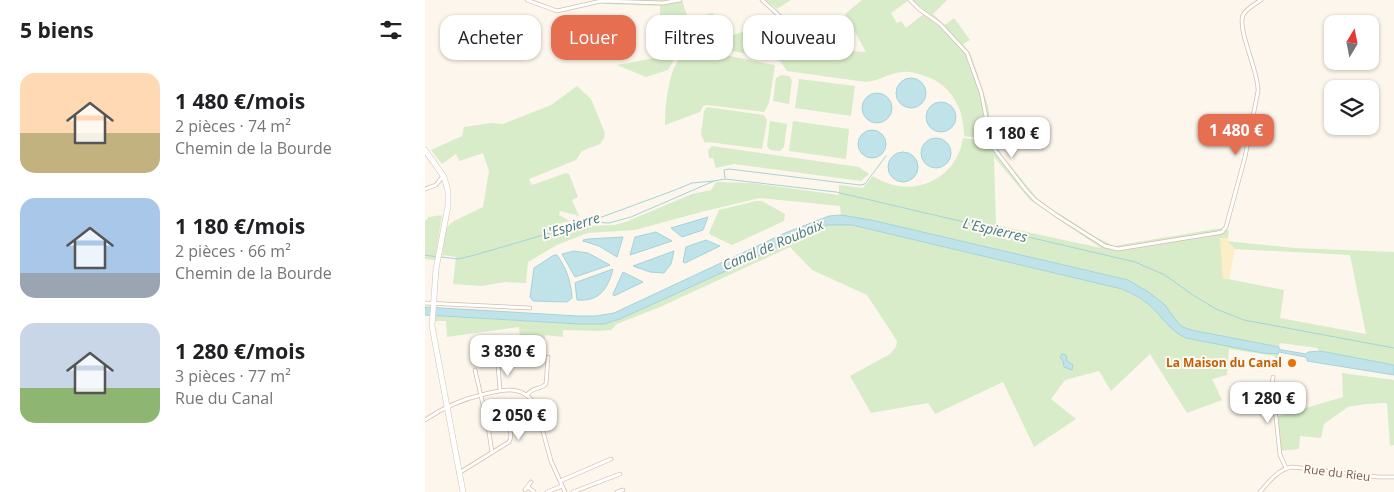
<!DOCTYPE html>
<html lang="fr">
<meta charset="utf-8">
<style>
:root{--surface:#fff;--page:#f2f2f2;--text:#202124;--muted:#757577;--accent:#e76f51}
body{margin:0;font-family:"Open Sans",sans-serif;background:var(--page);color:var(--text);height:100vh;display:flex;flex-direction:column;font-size:19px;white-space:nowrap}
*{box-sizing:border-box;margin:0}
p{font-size:16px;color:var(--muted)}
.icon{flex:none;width:28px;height:28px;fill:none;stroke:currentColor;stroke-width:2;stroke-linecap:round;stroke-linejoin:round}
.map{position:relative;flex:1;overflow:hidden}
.side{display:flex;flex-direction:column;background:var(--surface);width:425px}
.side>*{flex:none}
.top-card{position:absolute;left:15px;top:15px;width:475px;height:45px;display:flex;gap:10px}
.needle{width:32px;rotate:10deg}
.buttons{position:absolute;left:899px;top:15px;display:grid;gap:10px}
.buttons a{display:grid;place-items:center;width:55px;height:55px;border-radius:10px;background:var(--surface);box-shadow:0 1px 4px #0004;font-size:25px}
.price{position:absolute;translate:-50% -42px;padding:0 11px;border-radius:10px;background:#fff;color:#222;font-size:16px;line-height:32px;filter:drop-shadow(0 1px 2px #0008)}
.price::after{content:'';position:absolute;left:50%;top:30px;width:15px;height:11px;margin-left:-8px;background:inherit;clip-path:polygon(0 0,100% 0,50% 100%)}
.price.current{background:var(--accent);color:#fff}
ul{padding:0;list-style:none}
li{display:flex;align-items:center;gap:15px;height:125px;padding:0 20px}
li span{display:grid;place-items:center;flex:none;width:140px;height:100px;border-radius:15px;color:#555}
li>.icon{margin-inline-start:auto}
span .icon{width:60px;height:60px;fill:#fffc;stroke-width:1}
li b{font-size:21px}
h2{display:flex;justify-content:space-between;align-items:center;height:60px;padding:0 20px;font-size:21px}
.tag{padding:0 18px;border-radius:15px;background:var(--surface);box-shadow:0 1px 4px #0004;font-size:18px;line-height:45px}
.tag.current{background:var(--accent);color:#fff}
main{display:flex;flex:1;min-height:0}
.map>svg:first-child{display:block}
.green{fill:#d8ecc9;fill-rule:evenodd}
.sand{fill:#fcefc7}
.water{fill:#bfe3e8;stroke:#a5d3da}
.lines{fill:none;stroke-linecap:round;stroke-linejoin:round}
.stream{stroke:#a5d3da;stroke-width:1}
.street-casing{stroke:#d1beb0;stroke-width:4.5}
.secondary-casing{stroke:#d6c0b0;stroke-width:6}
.street{stroke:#fff;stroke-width:3}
.secondary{stroke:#fff;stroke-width:5}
.food-dot{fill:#e8710a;stroke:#fffaf3;stroke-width:2}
.labels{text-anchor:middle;stroke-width:4;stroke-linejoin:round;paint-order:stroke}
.food-label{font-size:12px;font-weight:bold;fill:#c56008;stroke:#fffaf3;text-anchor:end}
.street-label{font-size:12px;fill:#7a5c4d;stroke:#fffaf3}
.water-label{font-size:14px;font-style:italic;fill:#437c86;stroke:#fffaf3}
</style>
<main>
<section class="side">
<h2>5 biens<svg class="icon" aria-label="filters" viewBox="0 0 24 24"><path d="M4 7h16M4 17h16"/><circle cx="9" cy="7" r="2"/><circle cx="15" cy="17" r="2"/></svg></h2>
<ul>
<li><span style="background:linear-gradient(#ffd9b3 60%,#c2b280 0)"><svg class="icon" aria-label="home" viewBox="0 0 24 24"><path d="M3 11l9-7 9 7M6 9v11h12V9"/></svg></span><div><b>1 480 €/mois</b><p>2 pièces · 74 m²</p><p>Chemin de la Bourde</p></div></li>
<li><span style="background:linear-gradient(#a9c7e8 75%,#9aa5b1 0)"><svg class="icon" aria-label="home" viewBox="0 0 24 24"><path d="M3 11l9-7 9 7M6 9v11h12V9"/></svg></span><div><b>1 180 €/mois</b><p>2 pièces · 66 m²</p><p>Chemin de la Bourde</p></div></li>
<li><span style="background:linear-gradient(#c9d6e8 65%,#8fb573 0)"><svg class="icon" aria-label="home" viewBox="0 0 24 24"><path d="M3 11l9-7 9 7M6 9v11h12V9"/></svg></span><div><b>1 280 €/mois</b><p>3 pièces · 77 m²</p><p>Rue du Canal</p></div></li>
</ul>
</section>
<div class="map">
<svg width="969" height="492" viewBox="0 0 969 492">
<rect width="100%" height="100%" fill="#fdf6ec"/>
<!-- green -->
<path class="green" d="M178 0H257L263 19 288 13 297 39 335 26 345 51 356 46 390 53 389 49 441 52 420 14 437 0H484L466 13 472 23 476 21 481 28 501 12 488 0H522L508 14 520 25 529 18 545 40 538 44 545 53 551 69 563 106 566 131 572 146 577 155 602 186 611 197 624 207 669 236 689 246 797 228 804 231 803 238H796L798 278 859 290 855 318 941 334 925 255 810 249 802 241 870 248 969 252V365L895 351 892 348 855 343 854 347 766 330 758 327 753 323 740 305 725 293 703 280 446 220 416 215 415 206 335 198 276 212 210 230 162 233 132 245 103 262 101 283 80 282 57 286 28 284 31 257 17 255 21 228 29 221 58 207 64 171 58 153 34 161 31 154 17 164 6 150 37 136 39 127 66 123 78 124 126 105 152 86 166 99 180 133 179 138 175 144 157 151 151 160 104 179 107 185 141 173 144 174 153 197 147 200 154 216 135 211 134 215 145 221 136 223 126 230 129 237 162 226 190 225 203 221 267 194 286 190 291 182 327 183 414 195V185L438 188 448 176C484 200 531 182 538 138L561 141V139L539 136C539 107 525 83 497 75 490 73 484 71 478 72 464 73 454 81 441 82L362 71 355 61 350 59 269 44 255 50 243 70 221 77 192 65 235 57V6L179 4ZM569 157 605 200 676 248 571 225Z
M340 0H366L352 9Z
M269 50 280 51 349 65 350 66 344 103 339 112 282 105 278 106 275 112 240 125C240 108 243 67 258 55 261 53 265 52 269 50Z
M356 75 364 76 367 80 364 104 348 101 351 78Z
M374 79 430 86 426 116 370 108Z
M282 107 339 115 342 120 337 149 283 142 280 143 276 134 279 111Z
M345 121 362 124 359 147 355 151 345 150 342 146Z
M368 121 424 129 421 159 364 151Z
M287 146 434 167 444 174 436 181 309 164 291 168 288 158H284L283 150Z
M331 201H337L360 214 359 221 307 245 286 235 284 233 294 210Z
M17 215 10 260 0 259V221L4 217Z
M415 224 427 225 697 289 721 302 761 338 838 353 853 354 854 365 849 370 850 356 804 349 802 375 787 379 797 400 762 413 725 354 686 391 674 371 640 380 626 399 651 419 609 447 578 382 510 414 503 403 446 413 425 376 465 354 471 347 472 341 442 295 387 270 365 247 235 307 192 324 186 330 173 331 138 330V337L120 335 119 342H114L113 346 96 345 94 327 22 337 21 321H10V316L154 324 188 322 367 240 402 225Z
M917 373 969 380V445L965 446 962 403 942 404 923 407 899 424 896 438 875 436 874 449 854 451 851 417 918 397Z"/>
<!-- sand -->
<path class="sand" d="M795 238H803L804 244 810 249 804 279 798 278Z"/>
<!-- water -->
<path class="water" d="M471 93a15 15 0 1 1 30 0a15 15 0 1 1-30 0Z
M437 108a15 15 0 1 1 30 0a15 15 0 1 1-30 0Z
M501 117a15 15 0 1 1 30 0a15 15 0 1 1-30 0Z
M433 144a14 14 0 1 1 28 0a14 14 0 1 1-28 0Z
M496 153a15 15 0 1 1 30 0a15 15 0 1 1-30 0Z
M463 167a15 15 0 1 1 30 0a15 15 0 1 1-30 0Z
M416 215 446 220 703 280 725 293 740 305 753 323 758 327 766 330 854 347V349L857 350 881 354 883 352 895 351 969 365V375L882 361V358L880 357 854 352 853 354 838 353 761 338C744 331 736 314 722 303 715 297 705 293 697 289L427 225H402L195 319 179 324H154L0 315V307L153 316H171L189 313 360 233 404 216Z
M283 217 278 230 257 237 246 228Z
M231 232 247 241 205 255 210 237Z
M198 237 192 257 174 246 158 241V240L163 239Z
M281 240 295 246 260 263 258 262 261 247Z
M149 251 163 253 185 265 150 277 137 254Z
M249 251 246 264 239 273 225 272 208 266Z
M129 255H132C142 269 146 282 147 298L142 302 108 301 105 297 109 268Z
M188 269C183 289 174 302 152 300L150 283 152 282Z
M198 272 218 282 189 296 188 294Z
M637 354 641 355 642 361 648 365 647 370 639 367 638 361 635 357Z"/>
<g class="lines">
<!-- stream -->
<path class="stream" d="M300 178 299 170 304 169 435 185 440 184 461 156
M164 222 184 223 206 217 289 181 300 179 411 192 710 262 740 275 768 295 791 309 819 320 969 348
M0 255 12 257
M16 257 33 259 50 255 166 221 250 190 267 183 289 181"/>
<defs>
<path id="street" d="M102 0 132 11 176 1 238 3 255 0
M337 0 381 40
M485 0 494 9 515 24 542 53 556 92 567 146 600 189 610 200 631 215 680 246 693 249 792 233 797 232 801 227 820 157 833 91C834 72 812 30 818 15 821 9 830 4 836 0
M0 189 11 185 18 176
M0 303 105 308
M73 365 75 390
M848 377 846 395 851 417 855 455 861 468
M102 395C107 387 115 390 121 384L123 357
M0 420C19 407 37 399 60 394 80 389 99 385 111 406L126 461 140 492
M63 426 67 452
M34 473 84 442C87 437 86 428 81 424L63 426 50 370
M135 481 186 459
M103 487 109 492
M100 490 106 482
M122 492 137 486
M148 492 195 474
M192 492 198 490
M835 492C843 483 853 469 867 467L953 477H969"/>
<path id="secondary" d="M0 150 19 177 23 191V206L11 269 7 326 38 492"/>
</defs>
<!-- street casing -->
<use href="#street" class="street-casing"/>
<!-- secondary casing -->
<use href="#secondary" class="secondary-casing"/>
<!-- street -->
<use href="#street" class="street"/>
<!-- secondary -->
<use href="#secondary" class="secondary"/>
</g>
<!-- markers -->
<circle class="food-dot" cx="867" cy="363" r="5"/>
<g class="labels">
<!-- food labels -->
<g class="food-label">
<text x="857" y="367">La Maison du Canal</text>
</g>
<!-- street labels -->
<g class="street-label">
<text transform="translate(912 473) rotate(7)" y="4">Rue du Rieu</text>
</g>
<!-- water labels -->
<g class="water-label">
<text transform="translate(146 226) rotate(-17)" y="5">L'Espierre</text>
<text transform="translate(570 230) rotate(13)" y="5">L'Espierres</text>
<text transform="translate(348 245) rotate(-23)" y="5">Canal de Roubaix</text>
</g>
</g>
</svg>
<div class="buttons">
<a><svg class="needle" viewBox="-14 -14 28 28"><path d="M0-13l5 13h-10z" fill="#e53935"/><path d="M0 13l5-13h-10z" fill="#757577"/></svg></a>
<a><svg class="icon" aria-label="layers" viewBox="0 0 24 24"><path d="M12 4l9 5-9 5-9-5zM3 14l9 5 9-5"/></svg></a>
</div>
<b class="price current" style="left:811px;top:156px">1 480 €</b>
<b class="price" style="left:587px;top:159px">1 180 €</b>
<b class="price" style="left:83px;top:377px">3 830 €</b>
<b class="price" style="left:843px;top:424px">1 280 €</b>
<b class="price" style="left:94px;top:441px">2 050 €</b>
<div class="top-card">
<a class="tag">Acheter</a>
<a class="tag current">Louer</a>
<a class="tag">Filtres</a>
<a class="tag">Nouveau</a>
</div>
</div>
</main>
